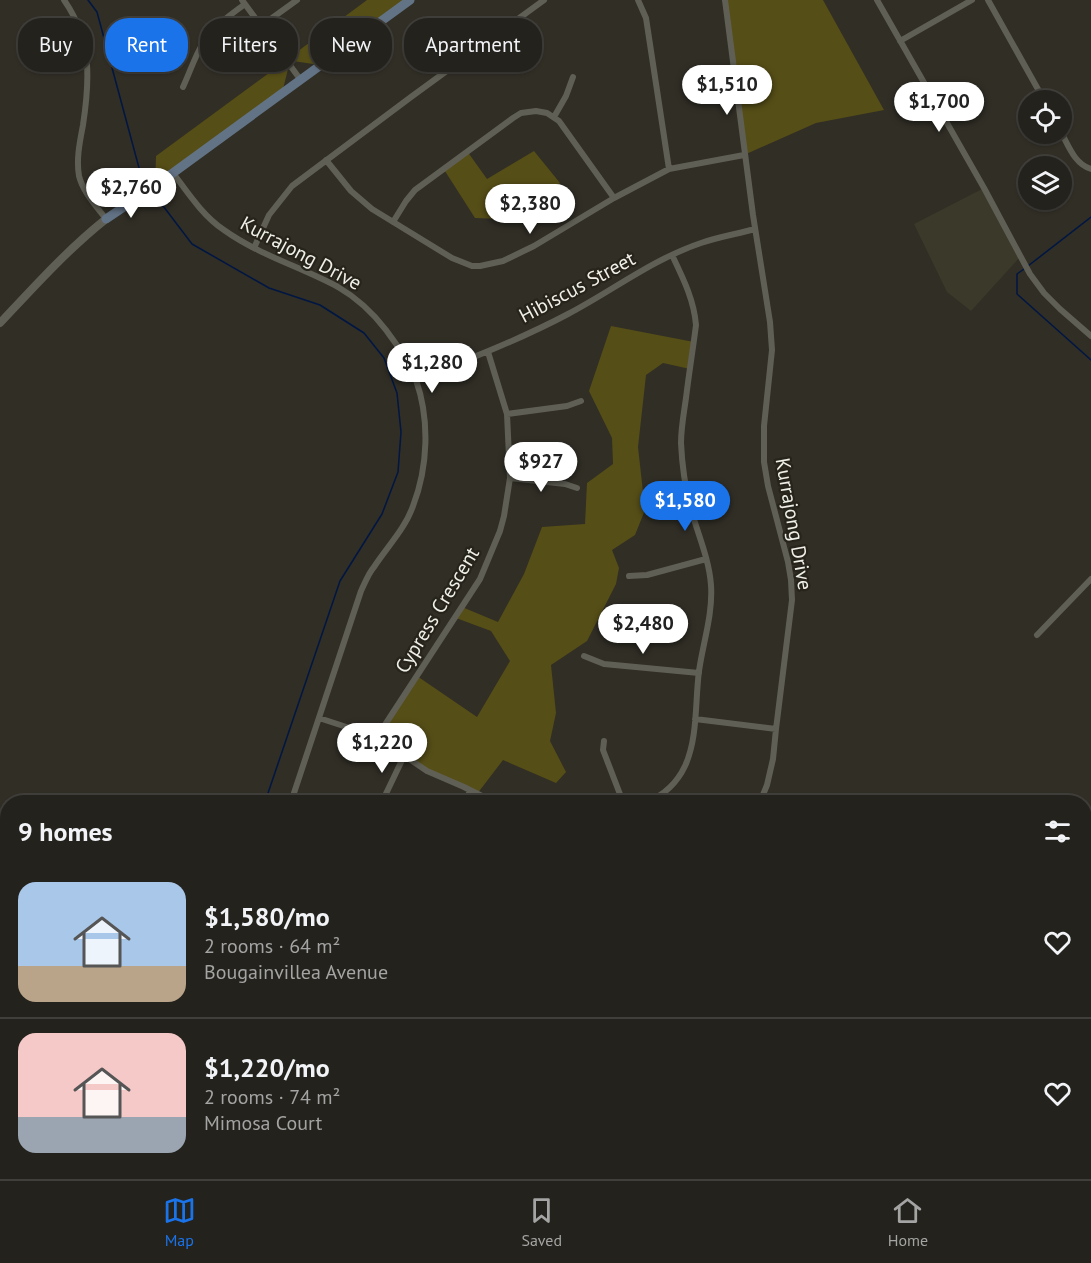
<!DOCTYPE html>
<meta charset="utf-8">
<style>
:root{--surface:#24221c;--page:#302f29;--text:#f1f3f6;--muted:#a3a4a3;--line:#413f3b;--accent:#1a73e8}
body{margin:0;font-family:"PT Sans",sans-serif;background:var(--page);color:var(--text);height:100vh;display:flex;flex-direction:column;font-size:22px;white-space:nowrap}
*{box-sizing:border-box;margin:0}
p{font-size:20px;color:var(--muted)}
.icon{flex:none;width:33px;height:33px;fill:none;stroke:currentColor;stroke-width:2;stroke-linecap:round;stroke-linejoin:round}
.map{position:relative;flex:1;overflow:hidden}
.details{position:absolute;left:0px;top:795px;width:1092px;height:384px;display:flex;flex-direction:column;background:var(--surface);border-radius:24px 24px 0 0;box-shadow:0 2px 4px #0004,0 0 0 2px var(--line)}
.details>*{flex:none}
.banner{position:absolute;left:18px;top:18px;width:600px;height:54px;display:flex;gap:12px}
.fabs{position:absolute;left:1018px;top:90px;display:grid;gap:12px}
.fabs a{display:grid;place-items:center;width:54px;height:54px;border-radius:50%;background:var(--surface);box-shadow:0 2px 4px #0004,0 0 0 2px var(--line);font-size:30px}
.price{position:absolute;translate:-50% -51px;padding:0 14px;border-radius:21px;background:#fff;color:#222;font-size:20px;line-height:39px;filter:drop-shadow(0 2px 3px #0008)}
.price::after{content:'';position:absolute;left:50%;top:36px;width:18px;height:14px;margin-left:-9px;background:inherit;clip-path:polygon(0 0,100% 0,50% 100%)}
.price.current{background:var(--accent);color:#fff}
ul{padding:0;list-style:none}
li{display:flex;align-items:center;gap:18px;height:150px;padding:0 18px}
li+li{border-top:2px solid var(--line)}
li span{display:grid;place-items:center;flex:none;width:168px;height:120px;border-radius:18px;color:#555}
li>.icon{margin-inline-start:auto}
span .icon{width:72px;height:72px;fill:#fffc;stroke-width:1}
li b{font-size:26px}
h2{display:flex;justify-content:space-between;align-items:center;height:72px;padding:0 18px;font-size:26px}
.chip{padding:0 21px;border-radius:24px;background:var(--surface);box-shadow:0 2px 4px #0004,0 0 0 2px var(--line);font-size:21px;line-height:54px}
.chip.current{background:var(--accent);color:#fff}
.dock{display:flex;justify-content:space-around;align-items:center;height:84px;border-top:2px solid var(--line);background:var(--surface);font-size:16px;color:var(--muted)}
.dock a{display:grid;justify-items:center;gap:3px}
.dock .current{color:var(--accent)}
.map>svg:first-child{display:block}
.built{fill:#3b3929}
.green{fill:#564e17}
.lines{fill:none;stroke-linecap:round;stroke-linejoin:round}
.stream{stroke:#001644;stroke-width:1.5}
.minor{stroke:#605f55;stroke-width:6}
.tertiary{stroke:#605f55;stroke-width:8}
.secondary{stroke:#637386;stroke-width:9}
.labels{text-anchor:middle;stroke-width:4.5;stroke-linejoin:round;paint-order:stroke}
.street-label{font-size:20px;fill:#f0f0e9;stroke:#26241b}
</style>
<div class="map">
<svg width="1091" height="1179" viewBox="0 0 1091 1179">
<rect width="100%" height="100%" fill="#302e25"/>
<!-- built -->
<path class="built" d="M984 188 1020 257 971 311 947 292 914 224Z"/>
<!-- green -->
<path class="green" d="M367 0H410L320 65 286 60Z
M725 0H823L884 110 816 123 744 155Z
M284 62 288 69 282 93 155 186 156 156Z
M467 151 487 179 534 151 560 183 519 210 501 219 475 218 443 168Z
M611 326 694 342 690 369 663 363 646 375 638 447 645 510 635 535 612 550 619 568 616 584 587 641 551 665 556 713 550 741 566 772 556 783 503 760 477 794 427 771 377 737 417 676 477 717 510 661 491 631 456 618 462 607 498 622 524 574 542 527 585 524 587 483 613 464 612 438 589 391Z"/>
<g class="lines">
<!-- stream -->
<path class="stream" d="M88 0 97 12 142 179
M154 194 192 244 269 288 320 305 364 333 384 358 397 393 401 432 398 472 382 514 340 581 265 802
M1028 266 1091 217
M1024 269 1017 274V294L1091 360"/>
<!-- minor -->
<path class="minor" d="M64 0C92 40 90 79 83 125 80 141 76 159 79 176 83 192 96 206 106 219
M242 0 300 79
M638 0 646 18 669 169
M725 0 753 215 770 322 772 350 764 426V462L768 486 788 562 791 580 792 600 776 729 773 759 767 785 760 802
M877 0 984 188 1030 274 1044 293 1060 309 1091 336
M988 0 1044 100
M261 26 297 0
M900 41 972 0
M183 87C190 72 195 56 203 43 213 27 230 15 245 4
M554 117 566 96 573 77
M1062 134C1069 147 1075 164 1091 169
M326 160 351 191 372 209 452 258 472 266H480L503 261 534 246 614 198 669 169 744 155
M173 173C188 193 203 216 224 230 259 255 301 267 338 287 357 298 373 313 386 330 397 345 410 362 416 380 430 420 428 467 413 506 405 529 387 547 374 567 368 574 365 583 361 591L291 802
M393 222 406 201 415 190 513 118 521 113 536 111 547 113 559 121 614 198
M254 248 269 215 292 186 411 97 544 0
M416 380C467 360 519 340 568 314 612 291 653 259 701 243 718 237 737 234 755 229
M507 414 567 406 581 401
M510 478 565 484 577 488
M629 576 647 575 706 559
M1037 635 1091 579
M584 656 604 664 699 673
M319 718 377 737 427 771 464 787 494 802
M695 719 776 729
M377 737 480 579 500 531 504 516 510 478 507 414 488 352
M604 741 603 750 623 802
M382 802 404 756
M465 802 470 791
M647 802C664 795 677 783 685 766 698 738 695 701 699 671 703 643 713 614 711 585 709 558 697 532 690 506 685 486 682 464 681 443 681 428 684 412 686 398 689 373 693 349 696 325 694 300 683 278 672 255"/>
<!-- tertiary -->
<path class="tertiary" d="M0 323C34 287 67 250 106 219"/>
<!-- secondary -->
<path class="secondary" d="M106 219 155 186 410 0"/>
</g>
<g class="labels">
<!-- street labels -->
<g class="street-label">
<text transform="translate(301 253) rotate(28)" y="7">Kurrajong Drive</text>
<text transform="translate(577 287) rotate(-28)" y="7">Hibiscus Street</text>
<text transform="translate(794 524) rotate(80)" y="7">Kurrajong Drive</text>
<text transform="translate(437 610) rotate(-59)" y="7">Cypress Crescent</text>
</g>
</g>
</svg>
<div class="fabs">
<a><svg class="icon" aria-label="locate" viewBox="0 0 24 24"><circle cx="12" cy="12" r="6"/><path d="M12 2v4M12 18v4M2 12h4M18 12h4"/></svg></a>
<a><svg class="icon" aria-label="layers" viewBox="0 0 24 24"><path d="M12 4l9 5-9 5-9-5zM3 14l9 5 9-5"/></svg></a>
</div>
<b class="price" style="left:727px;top:116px">$1,510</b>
<b class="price" style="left:939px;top:133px">$1,700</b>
<b class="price" style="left:131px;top:219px">$2,760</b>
<b class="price" style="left:530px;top:235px">$2,380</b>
<b class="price" style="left:432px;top:394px">$1,280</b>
<b class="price" style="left:541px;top:493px">$927</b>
<b class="price current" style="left:685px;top:532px">$1,580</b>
<b class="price" style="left:643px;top:655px">$2,480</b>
<b class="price" style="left:382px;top:774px">$1,220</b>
<div class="banner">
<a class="chip">Buy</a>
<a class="chip current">Rent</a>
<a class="chip">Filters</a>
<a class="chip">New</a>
<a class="chip">Apartment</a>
</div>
<section class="details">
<h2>9 homes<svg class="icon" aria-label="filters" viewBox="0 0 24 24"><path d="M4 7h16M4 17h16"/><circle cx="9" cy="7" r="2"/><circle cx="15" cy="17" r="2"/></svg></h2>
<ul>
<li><span style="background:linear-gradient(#a9c7e8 70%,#b9a48a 0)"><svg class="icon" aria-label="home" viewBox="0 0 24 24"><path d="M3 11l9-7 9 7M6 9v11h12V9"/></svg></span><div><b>$1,580/mo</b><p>2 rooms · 64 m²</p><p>Bougainvillea Avenue</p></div><svg class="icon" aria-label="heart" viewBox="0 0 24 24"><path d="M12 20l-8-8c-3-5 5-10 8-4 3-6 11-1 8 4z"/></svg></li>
<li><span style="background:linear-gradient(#f6c9c9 70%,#9aa5b1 0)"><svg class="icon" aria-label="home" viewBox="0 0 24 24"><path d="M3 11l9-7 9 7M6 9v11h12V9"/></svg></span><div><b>$1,220/mo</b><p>2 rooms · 74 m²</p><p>Mimosa Court</p></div><svg class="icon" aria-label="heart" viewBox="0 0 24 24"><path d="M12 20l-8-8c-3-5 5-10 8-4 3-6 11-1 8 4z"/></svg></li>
</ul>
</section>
</div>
<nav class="dock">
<a class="current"><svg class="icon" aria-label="map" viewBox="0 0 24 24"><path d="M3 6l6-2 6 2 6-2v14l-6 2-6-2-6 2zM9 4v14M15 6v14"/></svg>Map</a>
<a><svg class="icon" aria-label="saved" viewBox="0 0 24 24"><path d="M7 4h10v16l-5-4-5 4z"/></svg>Saved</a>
<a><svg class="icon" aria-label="home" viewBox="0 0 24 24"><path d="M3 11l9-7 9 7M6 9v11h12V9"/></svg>Home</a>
</nav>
